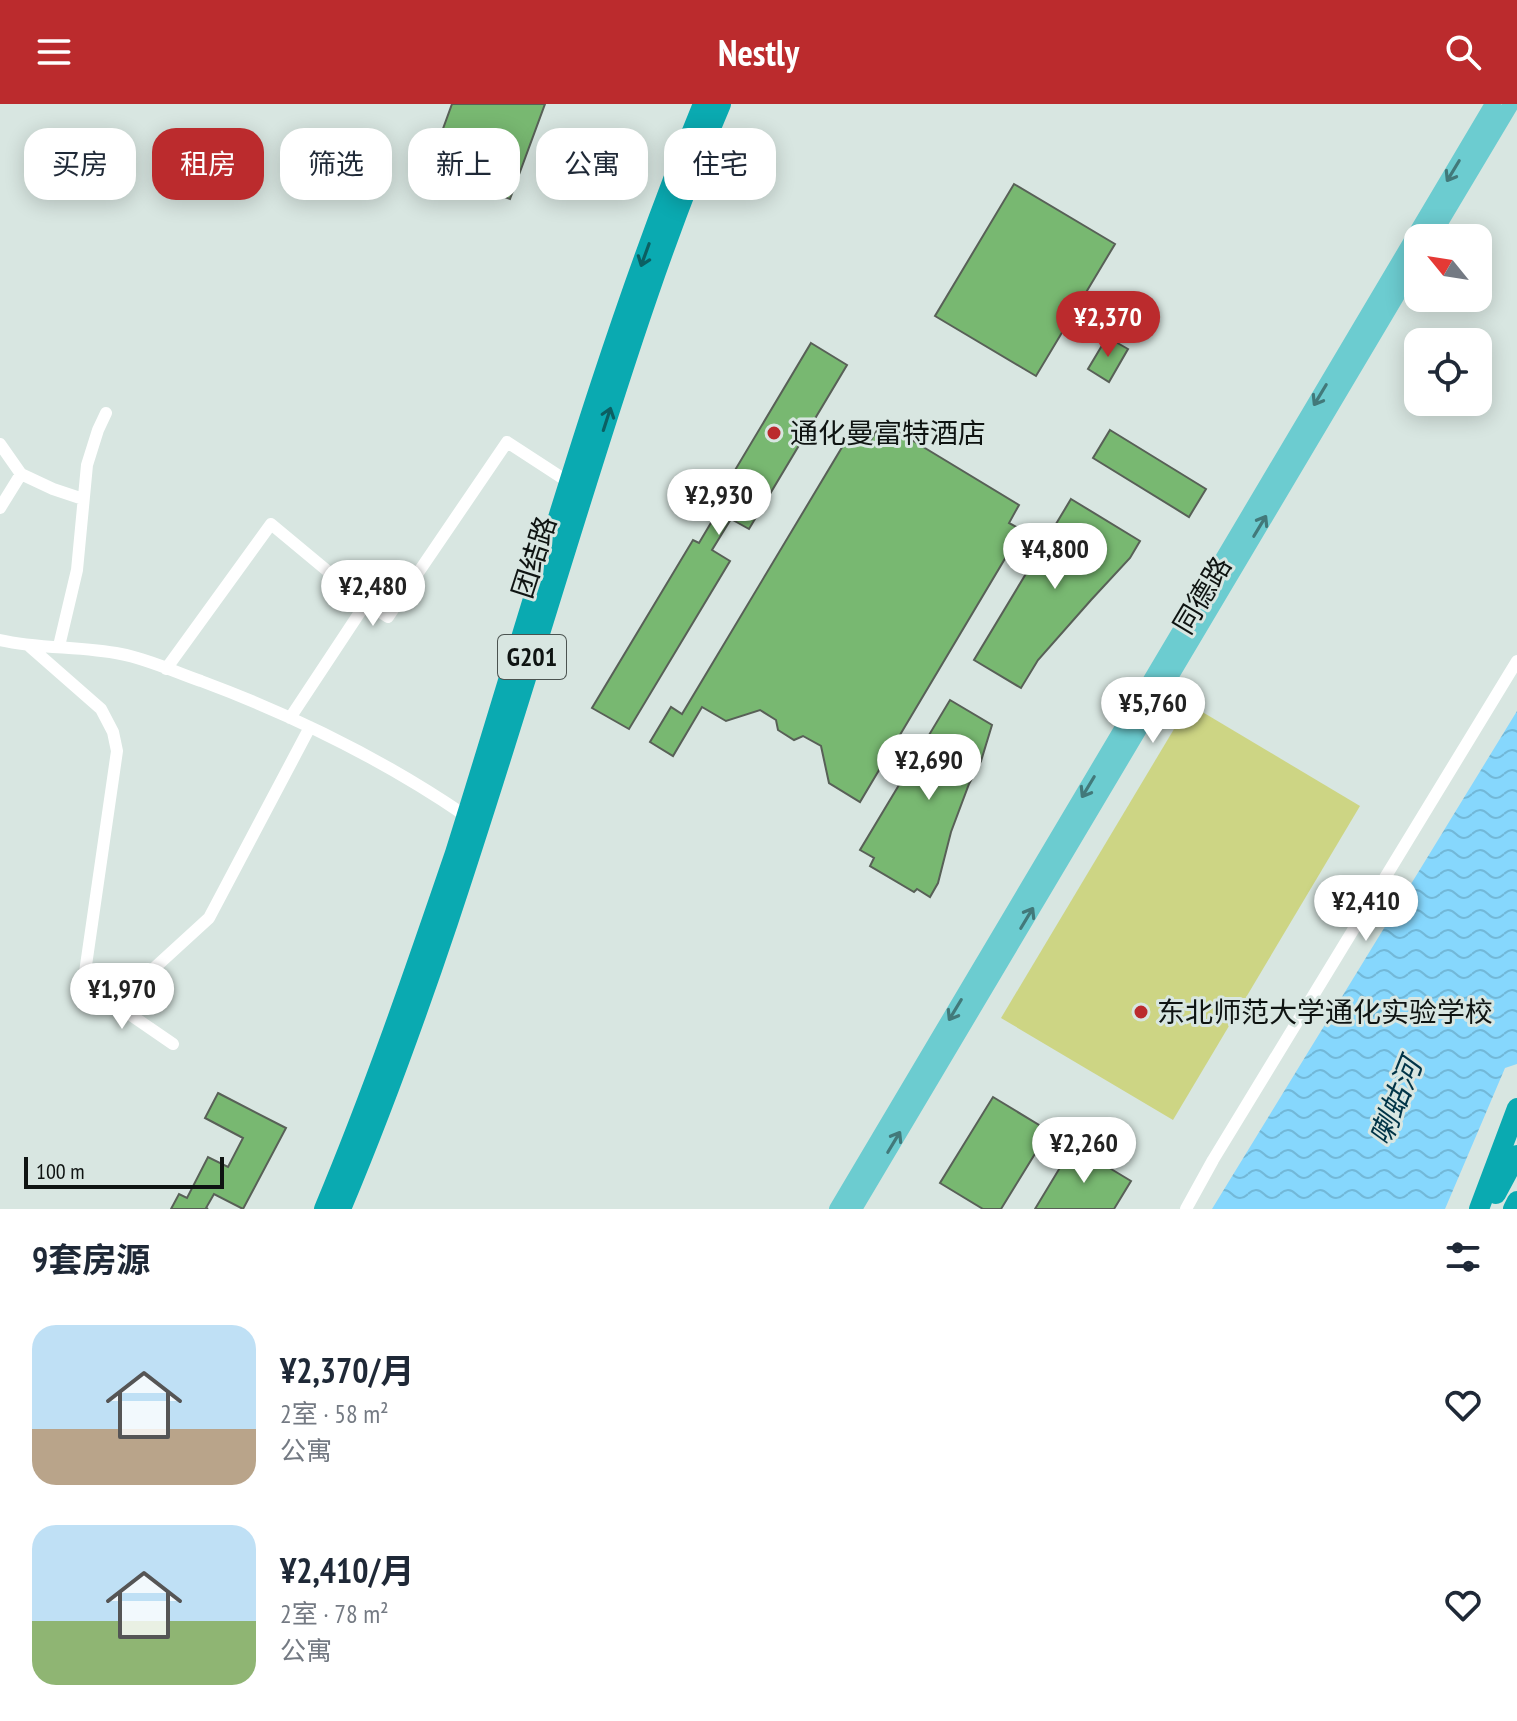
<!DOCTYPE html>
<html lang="zh">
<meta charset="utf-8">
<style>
:root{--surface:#fff;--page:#f2f2f3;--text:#1f2937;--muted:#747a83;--accent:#bb2b2d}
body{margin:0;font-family:"PT Sans Narrow","Noto Sans SC",sans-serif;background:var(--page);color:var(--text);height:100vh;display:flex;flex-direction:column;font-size:30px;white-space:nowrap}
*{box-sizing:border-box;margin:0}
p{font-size:26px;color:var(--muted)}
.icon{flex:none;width:44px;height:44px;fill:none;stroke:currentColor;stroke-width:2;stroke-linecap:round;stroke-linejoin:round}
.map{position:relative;height:1105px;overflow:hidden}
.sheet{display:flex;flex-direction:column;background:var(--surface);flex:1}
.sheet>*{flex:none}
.banner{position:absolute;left:24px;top:24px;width:800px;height:72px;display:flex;gap:16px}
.needle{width:52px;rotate:300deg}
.tools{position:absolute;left:1404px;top:120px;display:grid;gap:16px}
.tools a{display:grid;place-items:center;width:88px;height:88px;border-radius:16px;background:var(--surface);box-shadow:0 4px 20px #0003;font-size:40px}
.scale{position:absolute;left:24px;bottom:20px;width:200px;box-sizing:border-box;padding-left:8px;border:4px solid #0f1412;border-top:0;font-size:22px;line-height:28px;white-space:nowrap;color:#0f1412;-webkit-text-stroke:6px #d8e6e1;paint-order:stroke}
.price{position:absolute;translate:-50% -68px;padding:0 18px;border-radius:28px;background:#fff;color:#222;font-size:26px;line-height:52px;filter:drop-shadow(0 2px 4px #0008)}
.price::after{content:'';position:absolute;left:50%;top:48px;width:24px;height:18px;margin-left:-12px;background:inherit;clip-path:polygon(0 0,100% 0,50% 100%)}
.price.on{background:var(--accent);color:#fff}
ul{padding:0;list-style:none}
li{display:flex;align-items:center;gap:24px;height:200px;padding:0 32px}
li span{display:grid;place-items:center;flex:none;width:224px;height:160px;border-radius:24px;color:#555}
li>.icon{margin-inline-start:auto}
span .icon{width:96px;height:96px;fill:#fffc;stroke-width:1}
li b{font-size:34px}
h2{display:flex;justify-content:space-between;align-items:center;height:96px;padding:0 32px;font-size:34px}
.tag{padding:0 28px;border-radius:24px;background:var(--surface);box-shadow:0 4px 20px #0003;font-size:28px;line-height:72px}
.tag.on{background:var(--accent);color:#fff}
header{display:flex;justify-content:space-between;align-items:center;height:104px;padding:0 32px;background:var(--accent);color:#fff;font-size:36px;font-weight:800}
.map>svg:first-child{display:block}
.green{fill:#cdd584}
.water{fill:url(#water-waves)}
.building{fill:#78b871;stroke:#586057;stroke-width:2}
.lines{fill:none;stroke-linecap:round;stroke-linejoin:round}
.minor{stroke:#fff;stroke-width:12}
.major{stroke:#6cccd0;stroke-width:16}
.highway{stroke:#0aaab1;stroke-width:20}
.oneway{stroke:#42797a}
.oneway2{stroke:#0c5f62}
.poi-dot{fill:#bb2b2d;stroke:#d8e6e1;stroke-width:3}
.labels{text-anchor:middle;stroke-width:6;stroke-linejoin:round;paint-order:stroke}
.shield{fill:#d8e6e1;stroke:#4b5350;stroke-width:2}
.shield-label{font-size:26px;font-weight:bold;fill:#0f1412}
.poi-label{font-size:28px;fill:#0f1412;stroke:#d8e6e1;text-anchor:start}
.street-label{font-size:28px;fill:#0f1412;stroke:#d8e6e1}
.water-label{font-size:30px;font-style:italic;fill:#003447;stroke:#d8e6e1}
</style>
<header><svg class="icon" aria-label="menu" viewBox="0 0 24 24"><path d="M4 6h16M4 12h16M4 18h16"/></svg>Nestly<svg class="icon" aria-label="search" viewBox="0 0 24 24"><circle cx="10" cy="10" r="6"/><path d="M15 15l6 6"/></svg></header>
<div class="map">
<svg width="1517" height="1105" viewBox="0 0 1517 1105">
<defs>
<pattern id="water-waves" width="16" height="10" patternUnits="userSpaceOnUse" patternTransform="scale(2)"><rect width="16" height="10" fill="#86d7fd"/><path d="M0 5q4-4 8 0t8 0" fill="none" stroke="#72b8d8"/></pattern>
</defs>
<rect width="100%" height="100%" fill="#d8e6e1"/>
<!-- green -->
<path class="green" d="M1189 600 1360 702 1173 1016 1001 914Z"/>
<!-- water -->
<path class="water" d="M1517 607V960L1505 964 1445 1105H1212Z"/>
<!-- building -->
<path class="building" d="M452 0H545L510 95 428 66Z
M1014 80 1115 140 1036 272 935 212Z
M1107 233 1128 245 1109 278 1088 265Z
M811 239 847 261 749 425 731 415 712 446 730 457 629 625 592 604 693 436 699 439 718 407 713 403Z
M882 318 1019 401 1009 419 1022 426 860 698 829 679 821 642 803 632 794 636 778 626 776 616 760 606 726 617 702 603 673 652 650 638 671 603 682 610 853 325 871 336Z
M1110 326 1206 385 1189 413 1093 354Z
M1071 395 1140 437 1130 454 1091 496 1038 556 1021 584 974 556Z
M950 596 992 621 981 657 969 680 951 728 938 779 930 793 917 785 914 788 870 762 874 754 860 746Z
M218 989 286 1024 243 1105 214 1090 206 1104 208 1105H171L179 1090 187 1094 208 1053 228 1063 243 1034 205 1014Z
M993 993 1049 1027 1001 1105H983L940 1079Z
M1073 1042 1131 1077 1114 1105H1035Z"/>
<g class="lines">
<!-- minor -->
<path class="minor" d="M0 340 21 370 53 385 83 395
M0 404 21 370
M0 536C39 545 81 542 121 550 148 555 175 568 201 577 295 612 384 656 466 712
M28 541 101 605 113 628 117 647 82 889 109 896 173 940
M59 542 77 466 87 361 98 326 106 309
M166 565 271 420 366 499 388 513 507 338 570 379
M290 614 366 499
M115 900 209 814 310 623
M1186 1105 1213 1056 1517 557"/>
<!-- major -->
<path class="major" d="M1431 134 1511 0
M837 1105 1493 0
M854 1105 1418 156"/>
<!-- highway -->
<path class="highway" d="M1496 1090 1517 1051
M324 1105C373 988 414 869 455 749 534 498 603 243 703 0
M341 1105C439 872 508 629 584 388 625 257 667 126 721 0
M1479 1105 1517 1004
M1513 1105 1517 1097"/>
</g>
<!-- one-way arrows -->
<defs><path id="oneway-shaft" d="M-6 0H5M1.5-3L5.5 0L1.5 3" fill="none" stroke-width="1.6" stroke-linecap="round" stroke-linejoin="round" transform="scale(2)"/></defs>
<g class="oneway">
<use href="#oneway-shaft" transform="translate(1453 67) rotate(121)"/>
<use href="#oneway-shaft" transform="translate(1320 291) rotate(121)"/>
<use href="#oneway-shaft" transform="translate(1260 422) rotate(-59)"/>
<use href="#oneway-shaft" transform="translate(1088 683) rotate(121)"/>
<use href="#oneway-shaft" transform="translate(1027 814) rotate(-59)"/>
<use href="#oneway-shaft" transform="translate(955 906) rotate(121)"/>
<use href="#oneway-shaft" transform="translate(894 1038) rotate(-59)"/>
</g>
<g class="oneway2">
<use href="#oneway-shaft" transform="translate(645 151) rotate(110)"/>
<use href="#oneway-shaft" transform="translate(607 315) rotate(-72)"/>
</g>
<!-- markers -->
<g class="poi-dot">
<circle cx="774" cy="329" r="8"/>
<circle cx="1141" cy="908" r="8"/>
</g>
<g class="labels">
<!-- shield labels -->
<rect class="shield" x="498" y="531" width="68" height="44" rx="6"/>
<g class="shield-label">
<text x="532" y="562">G201</text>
</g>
<!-- poi labels -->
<g class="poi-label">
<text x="790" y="339">通化曼富特酒店</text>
<text x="1157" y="918">东北师范大学通化实验学校</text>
</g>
<!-- street labels -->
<g class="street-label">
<text transform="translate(534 453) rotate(-72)" y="10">团结路</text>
<text transform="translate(1202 491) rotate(-59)" y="10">同德路</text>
</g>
<!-- water labels -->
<g class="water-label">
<text transform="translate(1396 998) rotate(-68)" y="10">喇蛄河</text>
</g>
</g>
</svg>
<div class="tools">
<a><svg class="needle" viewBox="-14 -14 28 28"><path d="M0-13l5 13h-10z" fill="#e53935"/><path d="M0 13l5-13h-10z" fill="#747a83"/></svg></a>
<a><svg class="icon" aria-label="locate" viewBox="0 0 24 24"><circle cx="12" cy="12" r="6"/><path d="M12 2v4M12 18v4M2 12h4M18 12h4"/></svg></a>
</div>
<div class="scale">100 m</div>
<b class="price on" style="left:1108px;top:255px">¥2,370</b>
<b class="price" style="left:719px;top:433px">¥2,930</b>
<b class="price" style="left:1055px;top:487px">¥4,800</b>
<b class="price" style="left:373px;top:524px">¥2,480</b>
<b class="price" style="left:1153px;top:641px">¥5,760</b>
<b class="price" style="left:929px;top:698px">¥2,690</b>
<b class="price" style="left:1366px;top:839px">¥2,410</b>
<b class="price" style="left:122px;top:927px">¥1,970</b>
<b class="price" style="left:1084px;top:1081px">¥2,260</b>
<div class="banner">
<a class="tag">买房</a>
<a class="tag on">租房</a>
<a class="tag">筛选</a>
<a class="tag">新上</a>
<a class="tag">公寓</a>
<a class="tag">住宅</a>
</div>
</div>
<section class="sheet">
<h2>9套房源<svg class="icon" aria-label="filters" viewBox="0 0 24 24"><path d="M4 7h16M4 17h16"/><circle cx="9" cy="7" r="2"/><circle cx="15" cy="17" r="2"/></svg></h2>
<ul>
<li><span style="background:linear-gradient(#bfe0f5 65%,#b9a48a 0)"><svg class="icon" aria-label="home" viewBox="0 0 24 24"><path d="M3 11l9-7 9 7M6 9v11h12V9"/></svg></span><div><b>¥2,370/月</b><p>2室 · 58 m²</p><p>公寓</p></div><svg class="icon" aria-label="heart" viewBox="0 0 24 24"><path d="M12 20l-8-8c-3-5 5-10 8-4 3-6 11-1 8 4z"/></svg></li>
<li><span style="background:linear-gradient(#bfe0f5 60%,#8fb573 0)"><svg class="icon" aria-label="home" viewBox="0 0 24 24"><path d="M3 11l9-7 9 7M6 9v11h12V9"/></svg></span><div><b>¥2,410/月</b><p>2室 · 78 m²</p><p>公寓</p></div><svg class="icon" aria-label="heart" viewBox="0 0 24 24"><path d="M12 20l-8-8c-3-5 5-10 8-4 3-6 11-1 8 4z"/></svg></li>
</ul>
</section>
